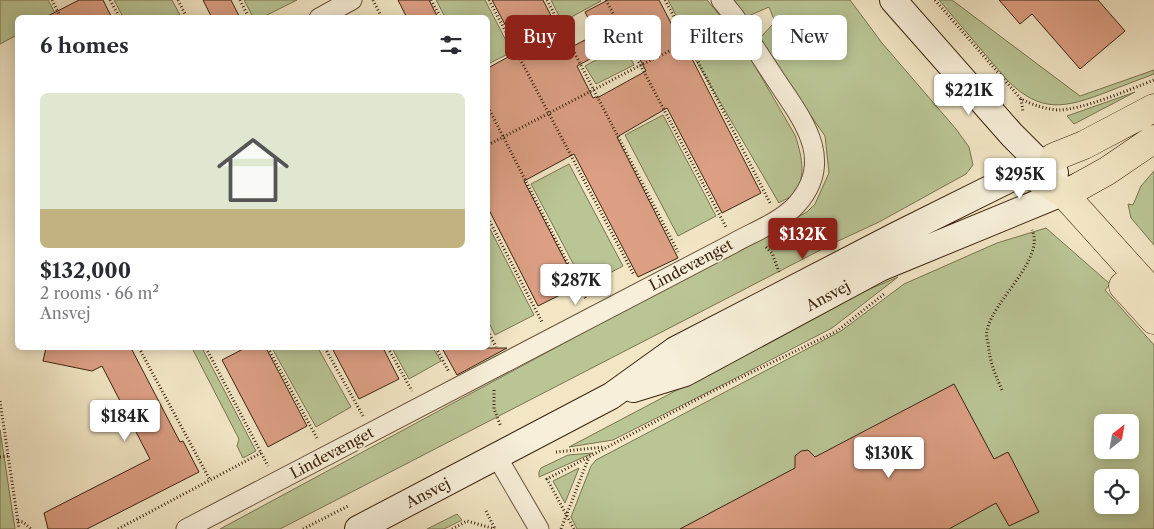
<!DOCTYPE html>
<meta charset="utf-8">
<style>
:root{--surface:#fff;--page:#f7f7f7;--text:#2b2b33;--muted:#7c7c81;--line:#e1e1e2;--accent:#8f2418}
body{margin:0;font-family:"Libre Caslon Text",serif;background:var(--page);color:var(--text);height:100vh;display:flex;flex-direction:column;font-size:19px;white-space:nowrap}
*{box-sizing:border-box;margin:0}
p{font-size:16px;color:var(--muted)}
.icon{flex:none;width:28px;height:28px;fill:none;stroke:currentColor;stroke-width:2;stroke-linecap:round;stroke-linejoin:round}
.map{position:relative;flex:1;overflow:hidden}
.sheet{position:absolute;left:15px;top:15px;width:475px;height:335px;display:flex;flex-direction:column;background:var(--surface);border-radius:8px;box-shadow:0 2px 12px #0003}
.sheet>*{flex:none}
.guide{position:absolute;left:505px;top:15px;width:475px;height:45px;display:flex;gap:10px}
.needle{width:32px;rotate:31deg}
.buttons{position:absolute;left:1094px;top:414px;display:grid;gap:10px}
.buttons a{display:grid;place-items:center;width:45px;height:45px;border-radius:8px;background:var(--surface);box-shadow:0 2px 12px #0003;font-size:25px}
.price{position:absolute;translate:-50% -42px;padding:0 11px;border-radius:5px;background:#fff;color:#222;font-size:16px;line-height:32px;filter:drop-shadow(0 1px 2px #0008)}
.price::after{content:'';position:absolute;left:50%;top:30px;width:15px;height:11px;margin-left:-8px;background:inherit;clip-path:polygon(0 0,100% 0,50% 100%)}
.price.current{background:var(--accent);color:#fff}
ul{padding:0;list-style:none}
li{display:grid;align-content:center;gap:10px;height:265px;padding:0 25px}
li+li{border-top:1px solid var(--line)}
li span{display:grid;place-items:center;height:155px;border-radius:8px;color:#555}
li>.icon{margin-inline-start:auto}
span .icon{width:90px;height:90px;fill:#fffc;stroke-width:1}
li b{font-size:21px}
h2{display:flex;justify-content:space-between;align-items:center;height:60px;padding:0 25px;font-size:21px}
.pill{padding:0 18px;border-radius:8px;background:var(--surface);box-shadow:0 2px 12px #0003;font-size:18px;line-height:45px}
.pill.current{background:var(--accent);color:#fff}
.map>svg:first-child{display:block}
.green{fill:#bac595;stroke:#7a7451;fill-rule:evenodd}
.building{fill:#dc9f84;stroke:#3b240d;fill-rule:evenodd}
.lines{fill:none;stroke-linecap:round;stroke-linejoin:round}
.street-casing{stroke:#69543b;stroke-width:21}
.secondary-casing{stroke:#3b240d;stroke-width:28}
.primary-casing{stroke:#3b240d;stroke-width:29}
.highway-casing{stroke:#3b240d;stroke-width:29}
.path{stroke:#3b240d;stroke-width:3;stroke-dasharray:1 2.5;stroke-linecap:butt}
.street{stroke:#f7efd9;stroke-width:19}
.secondary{stroke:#f7efd9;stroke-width:26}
.primary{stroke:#f2e6c5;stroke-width:28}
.highway{stroke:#f2e6c5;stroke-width:28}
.labels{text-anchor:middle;stroke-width:4;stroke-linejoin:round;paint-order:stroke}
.street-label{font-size:15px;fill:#3b240d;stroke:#f7efd9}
</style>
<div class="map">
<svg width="1154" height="529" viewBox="0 0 1154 529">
<rect width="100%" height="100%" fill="#f2e6c5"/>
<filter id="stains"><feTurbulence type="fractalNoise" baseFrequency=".004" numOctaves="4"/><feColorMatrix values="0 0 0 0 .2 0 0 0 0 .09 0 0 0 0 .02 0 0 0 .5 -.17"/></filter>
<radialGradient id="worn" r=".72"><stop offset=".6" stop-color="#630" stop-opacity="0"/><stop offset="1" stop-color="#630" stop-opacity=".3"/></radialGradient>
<!-- green -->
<path class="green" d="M0 0H48L57 17 18 18 17 36V35L0 44Z
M114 0H172L181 17H123Z
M244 0H297L263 17H253Z
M436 0H485L512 52 488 64V18L445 17Z
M551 0H600L601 1 562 22Z
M668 0H707L722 18 687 36Z
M732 0H850L882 43 956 129 969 147 973 165 966 174 879 222 836 242 280 529H220L807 212 815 204 829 173 825 136 758 40 775 22 769 7 746 17Z
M939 0H952L1080 96 1154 70V74C1138 80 1122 86 1107 92 1065 108 1041 114 1007 80Z
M727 18 795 135C801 153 807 176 795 193 792 197 783 200 779 203L685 42Z
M624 45 634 65 596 84 585 66Z
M1135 92 1074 124 1067 116Z
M663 115 716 216 678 236 625 135Z
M569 164 623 266 585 286 531 184Z
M1154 171V245L1131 218 1128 204 1133 205 1141 186Z
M488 225 534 315 495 335 488 321Z
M1046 228 1110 284 1105 290 1154 345V529H577L571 517 591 466 596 460 841 331 904 284 997 243ZM1102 422H1130V450H1102ZM1102 478H1130V505H1102Z
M898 277 832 328 730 381 613 440 569 447 865 291Z
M192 348H202L256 451 243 458 237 446 239 439Z
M272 348H318L351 407 316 427Z
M392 348H433L441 361 409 379Z
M0 430 15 529H0Z
M593 453 539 477V472L541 468 568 455Z
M579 468 565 503 553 481Z
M457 514 462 520 444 529H427Z"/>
<!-- building -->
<path class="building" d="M79 0H103L112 18H44Z
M203 0H231L240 18H212Z
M398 0H429L438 18H407Z
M492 0H543L568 49 596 34 585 12 608 0H659L685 50 687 49 761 193 722 213 667 108 617 137 678 258 638 277 574 154 524 181 578 286 538 306 488 208V68L519 51ZM629 38 646 71 597 98 596 97 593 98 577 66Z
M999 0H1098L1125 31 1080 69 1032 14 1020 24Z
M46 348H131L180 442 183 441 199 472 87 529H48L44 513 150 459 102 366 92 371 43 361Z
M245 348H266L307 426 268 447 222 360Z
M332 348H383L399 379 359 399Z
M442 348H507L457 375Z
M954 384 994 459 1008 452 1039 512 1009 526 996 503 949 529H680L795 468V456L801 451 808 450 815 457Z"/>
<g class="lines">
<defs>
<path id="street" d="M319 18 352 0
M497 457 539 529
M186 529 732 244C753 232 781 222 797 204 836 160 802 119 776 80 762 59 748 37 734 16L721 0"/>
<path id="secondary" d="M893 0 1012 135 1041 164 1055 173
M633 389 685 373 880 268 1079 186
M358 529 611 396 675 350 897 235 1054 157"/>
<path id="primary" d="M1054 157 1084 145 1154 108
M1080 186 1107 171 1154 139"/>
<path id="highway" d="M1024 173 1045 182 1063 193 1154 294
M1123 286 1154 320"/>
</defs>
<!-- street casing -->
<use href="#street" class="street-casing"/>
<!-- secondary casing -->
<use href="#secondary" class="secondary-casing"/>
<!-- primary casing -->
<use href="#primary" class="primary-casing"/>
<!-- highway casing -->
<use href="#highway" class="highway-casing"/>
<!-- path -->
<path class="path" d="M52 0 61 18
M110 0 120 18
M178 0 187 18
M240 0 249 18
M373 0 382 18
M431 0 441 18
M489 0 634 275
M547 0 678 252
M606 0 726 227
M665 0 688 42 770 203
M935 0 1021 99C1033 105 1045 109 1058 110 1082 110 1131 89 1154 80
M1021 99 1023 112
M488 107 586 299
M488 145 641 65 688 42 718 25
M488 218 542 322
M766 247 772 253 779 272
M488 331 496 347
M139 348 210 480
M206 348 268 466
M268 348 318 440
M325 348 363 416
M388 348 412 391
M436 348 449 372
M494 390V409L501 427
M1002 390C994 372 990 362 988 343 987 339 986 335 987 331 992 301 1046 259 1032 230
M0 401 19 529
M556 452 604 447
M0 457 9 456
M486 511 495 529
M18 521 23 522 31 529
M118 529 261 453
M303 529 348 506
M452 529 467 521 495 529
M561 529 589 457
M574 529 547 479 711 392 837 331 884 294"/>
<!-- street -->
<use href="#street" class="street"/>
<!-- secondary -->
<use href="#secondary" class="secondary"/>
<!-- primary -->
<use href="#primary" class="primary"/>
<!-- highway -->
<use href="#highway" class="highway"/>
</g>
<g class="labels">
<!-- street labels -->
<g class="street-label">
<text transform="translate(691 265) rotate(-28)" y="5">Lindevænget</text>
<text transform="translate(828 296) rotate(-28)" y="5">Ansvej</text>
<text transform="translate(332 453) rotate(-28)" y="5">Lindevænget</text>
<text transform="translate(428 493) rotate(-27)" y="5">Ansvej</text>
</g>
</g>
<rect width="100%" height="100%" filter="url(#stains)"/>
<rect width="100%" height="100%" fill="url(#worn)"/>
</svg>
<div class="buttons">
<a><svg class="needle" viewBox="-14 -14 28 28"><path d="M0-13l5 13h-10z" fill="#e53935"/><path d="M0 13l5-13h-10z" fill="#7c7c81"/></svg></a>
<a><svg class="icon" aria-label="locate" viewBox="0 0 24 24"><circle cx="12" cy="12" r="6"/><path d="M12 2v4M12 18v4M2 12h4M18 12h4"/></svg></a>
</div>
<b class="price" style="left:969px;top:116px">$221K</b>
<b class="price" style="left:1020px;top:200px">$295K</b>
<b class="price current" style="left:803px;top:260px">$132K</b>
<b class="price" style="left:576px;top:306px">$287K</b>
<b class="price" style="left:125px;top:442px">$184K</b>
<b class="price" style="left:889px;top:479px">$130K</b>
<div class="guide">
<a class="pill current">Buy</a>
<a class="pill">Rent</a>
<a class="pill">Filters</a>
<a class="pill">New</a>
</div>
<section class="sheet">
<h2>6 homes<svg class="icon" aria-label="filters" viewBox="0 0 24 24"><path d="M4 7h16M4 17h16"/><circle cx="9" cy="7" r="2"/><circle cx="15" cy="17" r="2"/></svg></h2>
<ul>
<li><span style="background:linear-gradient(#dfe7d0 75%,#c2b280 0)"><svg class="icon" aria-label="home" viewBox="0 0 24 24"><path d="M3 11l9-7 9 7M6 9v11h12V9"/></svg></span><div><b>$132,000</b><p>2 rooms · 66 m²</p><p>Ansvej</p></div></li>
</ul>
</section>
</div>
